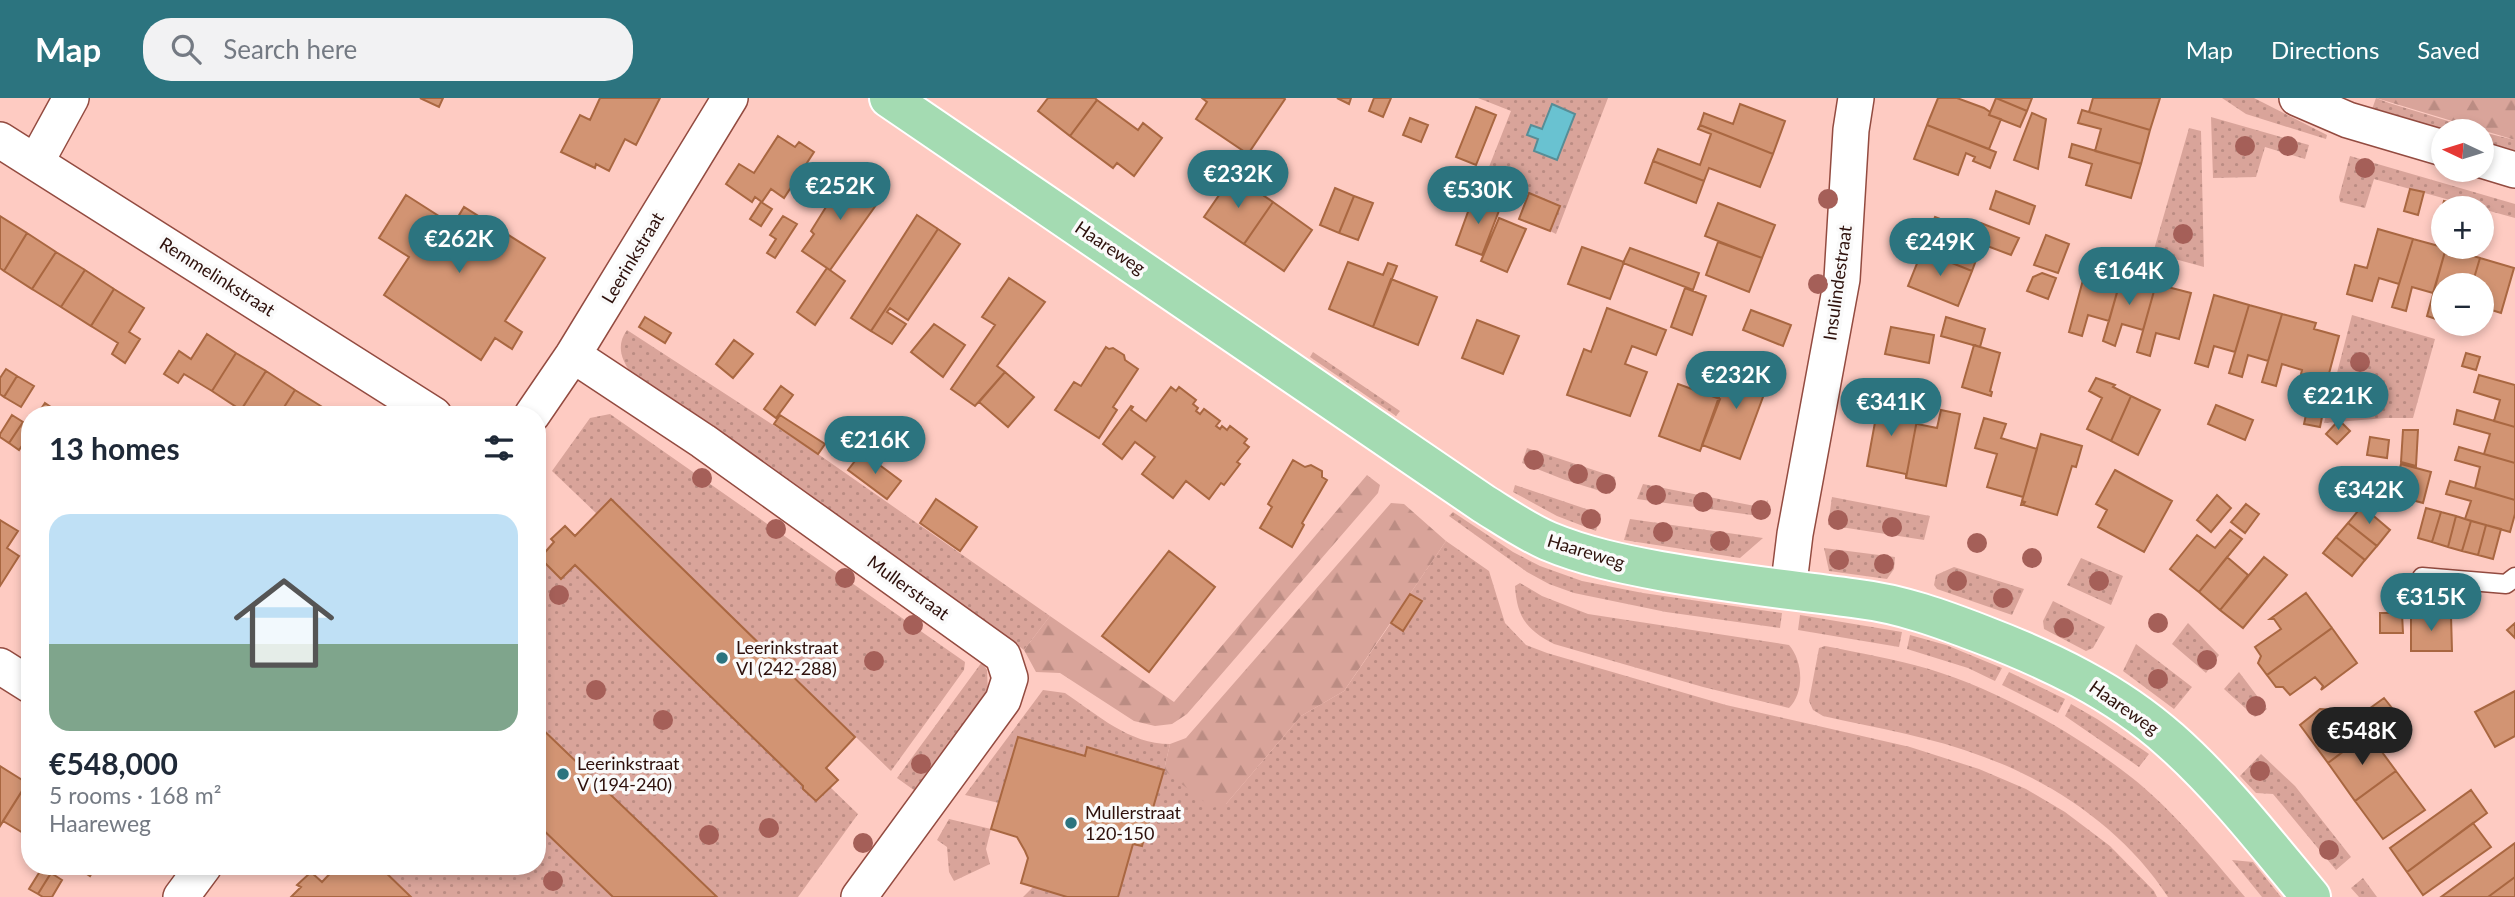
<!DOCTYPE html>
<meta charset="utf-8">
<style>
:root{--surface:#fff;--page:#f2f2f3;--text:#1f2937;--muted:#747a83;--accent:#2c747f}
body{margin:0;font-family:Lato,sans-serif;background:var(--page);color:var(--text);height:100vh;display:flex;flex-direction:column;font-size:26px;white-space:nowrap}
*{box-sizing:border-box;margin:0}
p{font-size:23px;color:var(--muted)}
.icon{flex:none;width:38px;height:38px;fill:none;stroke:currentColor;stroke-width:2;stroke-linecap:round;stroke-linejoin:round}
.map{position:relative;flex:1;overflow:hidden}
.sheet{position:absolute;left:21px;top:308px;width:525px;height:469px;display:flex;flex-direction:column;background:var(--surface);border-radius:28px;box-shadow:0 4px 10px #0003}
.sheet>*{flex:none}
.needle{width:46px;rotate:274deg}
.fabs{position:absolute;left:2431px;top:21px;display:grid;gap:14px}
.fabs a{display:grid;place-items:center;width:63px;height:63px;border-radius:50%;background:var(--surface);box-shadow:0 4px 10px #0003;font-size:35px}
.price{position:absolute;translate:-50% -60px;padding:0 16px;border-radius:24px;background:var(--accent);color:#fff;font-size:23px;line-height:46px;filter:drop-shadow(0 2px 4px #0008)}
.price::after{content:'';position:absolute;left:50%;top:42px;width:21px;height:16px;margin-left:-10px;background:inherit;clip-path:polygon(0 0,100% 0,50% 100%)}
.price.current{background:#222;color:#fff}
ul{padding:0;list-style:none}
li{display:grid;align-content:center;gap:14px;height:371px;padding:0 28px}
li span{display:grid;place-items:center;height:217px;border-radius:21px;color:#555}
li>.icon{margin-inline-start:auto}
span .icon{width:126px;height:126px;fill:#fffc;stroke-width:1}
li b{font-size:30px}
h2{display:flex;justify-content:space-between;align-items:center;height:84px;padding:0 28px;font-size:30px}
header{display:flex;align-items:center;gap:42px;box-sizing:border-box;height:98px;padding:0 35px;background:var(--accent);color:#fff}
header strong{font-size:33px}
nav{display:flex;gap:38px;margin-inline-start:auto;font-size:24px}
.search{width:490px;height:63px;background:var(--page);display:flex;align-items:center;gap:18px;box-sizing:border-box;padding:0 24px;border-radius:28px;color:var(--muted);font-size:26px}
.map>svg:first-child{display:block}
.grass{fill:url(#grass-dots)}
.forest{fill:url(#forest-firs)}
.water{fill:#69c2d1;stroke:#578d96;stroke-width:2}
.building{fill:#d29473;stroke:#a96741;stroke-width:2}
.lines{fill:none;stroke-linecap:round;stroke-linejoin:round}
.service-casing{stroke:#934b40;stroke-width:21}
.minor-casing{stroke:#934b40;stroke-width:38}
.primary-casing{stroke:#fff;stroke-width:42}
.service{stroke:#fff;stroke-width:18}
.minor{stroke:#fff;stroke-width:35}
.primary{stroke:#a4dbb2;stroke-width:38}
.tree{fill:#a55f58}
.poi-dot{fill:#2c747f;stroke:#fafafa;stroke-width:2.5}
.labels{text-anchor:middle;stroke-width:7;stroke-linejoin:round;paint-order:stroke}
.street-label{font-size:18px;fill:#2d100b;stroke:#fafafa}
.poi-label{font-size:18px;fill:#2d100b;stroke:#fafafa;text-anchor:start}
</style>
<header>
<strong>Map</strong>
<div class="search"><svg class="icon" aria-label="search" viewBox="0 0 24 24"><circle cx="10" cy="10" r="6"/><path d="M15 15l6 6"/></svg>Search here</div>
<nav><a>Map</a><a>Directions</a><a>Saved</a></nav>
</header>
<div class="map">
<svg width="2515" height="799" viewBox="0 0 2515 799">
<defs>
<pattern id="grass-dots" width="8" height="8" patternUnits="userSpaceOnUse" patternTransform="scale(1.75)"><rect width="8" height="8" fill="#d9a49a"/><path d="M2 2h.1M6 6h.1" fill="none" stroke="#bb8c83" stroke-width="1.8" stroke-linecap="round"/></pattern>
<pattern id="forest-firs" width="22" height="20" patternUnits="userSpaceOnUse" patternTransform="scale(1.75)"><rect width="22" height="20" fill="#d9a49a"/><path d="M5 1l3.5 6h-7zM16 11l3.5 6h-7z" fill="#bb8c83"/></pattern>
</defs>
<rect width="100%" height="100%" fill="#fecbc2"/>
<!-- grass -->
<path class="grass" d="M1478 0H1608L1556 136 1550 133 1560 108 1485 79 1511 13Z
M2222 0H2254L2327 37 2326 41 2246 16Z
M2376 0 2389 5 2481 33H2443L2371 14Z
M2211 19 2309 47 2305 61 2265 49 2256 79 2213 80Z
M2189 30 2201 33 2204 169 2153 155Z
M2482 34 2515 42V55L2482 45Z
M2350 58 2515 106V120L2374 81 2365 110 2340 104 2339 99Z
M2352 217 2435 241 2413 320H2386L2324 325Z
M627 232 818 356 1050 518 1024 552 631 275C621 261 616 247 627 232Z
M1313 254 1400 313 1396 318 1310 259Z
M610 316 965 564 964 572 891 673 611 402 597 416 552 373 590 320Z
M1527 350 1615 379 1610 396 1565 382 1522 365Z
M1643 386 1760 409 1768 402 1766 419 1637 401Z
M1515 387 1601 416 1596 433 1557 418 1513 394Z
M1832 399 1930 418 1924 442 1828 427Z
M1453 414 1513 454 1540 468 1582 483 1643 495 1782 515 1780 530 1666 514 1574 495 1549 486 1527 474 1449 418Z
M1630 421 1763 440 1740 460 1624 442Z
M1446 443 1489 473 1505 525 1526 547 1547 555 1726 607 1910 649 1979 671 2026 691 2065 714 2110 748 2154 793 2157 799H1118L1133 746 1142 748 1164 672 1088 650 1085 658 1019 639 999 705 965 697 1043 592 1065 595C1098 617 1129 646 1170 646L1164 672 1226 706 1301 618 1344 593 1391 525 1404 533 1422 504 1410 496Z
M1824 450 1895 459 1894 471 1887 481 1829 473Z
M537 457 561 480 575 467 803 688V691L816 703 830 689 858 716 798 799H717L537 626Z
M2081 460 2123 478 2111 507 2067 487Z
M1954 469 2024 491 2012 517 1937 491 1934 487 1936 477Z
M1520 485 1542 498 1588 516 1789 547C1803 563 1805 594 1789 610L1703 589 1554 546C1527 532 1517 520 1515 488Z
M2053 503 2105 529 2093 550 2086 553 2044 531 2043 523Z
M1800 517 1902 534 1899 549 1798 532Z
M2188 525 2219 557 2206 575 2172 546Z
M1910 537 1946 547 2002 570 1995 583 1968 570 1907 551Z
M2136 546 2192 589 2174 611 2123 573Z
M1825 548C1860 555 1895 561 1929 571 1998 592 2075 635 2131 679 2173 712 2211 759 2245 799H2168C2126 734 2056 685 1984 659 1932 639 1877 630 1823 618L1813 612 1809 603 1819 550Z
M982 564 987 572 988 595 918 695 897 680Z
M2009 574 2065 601 2058 615 2002 587Z
M2239 574 2267 611 2255 619 2224 591Z
M2071 606 2097 621 2149 656 2139 669 2065 618Z
M2261 656 2295 688 2351 759 2336 772 2273 696 2256 695 2240 678Z
M949 721 991 731 986 751 990 766 954 783 949 774 947 749 937 742Z
M537 726 613 799H411L379 768H537Z
M2232 762 2253 764 2281 799H2262Z
M2363 780 2377 799H2359L2351 790Z
M1033 789 1067 799H1023Z"/>
<!-- forest -->
<path class="forest" d="M2376 0H2515V42Z
M1367 377 1380 387 1378 395 1187 616 1172 626 1155 628 1134 623 1060 575 1036 574 1024 552 1050 518 1174 604Z
M1391 405 1404 406 1446 443 1344 593 1301 618 1226 706 1212 710 1164 672 1170 646 1186 640Z"/>
<!-- water -->
<path class="water" d="M1552 6 1575 16 1557 62 1534 53 1538 41 1527 37 1531 27 1542 31Z"/>
<!-- building -->
<path class="building" d="M420 0H443L439 9Z
M600 0H660L636 47 625 41 609 73 596 66 595 70 561 54 580 17 590 22Z
M1048 0H1095L1097 2 1070 38 1038 13Z
M1202 0H1284L1285 1 1248 56 1196 21 1207 4Z
M1337 0H1351L1349 6Z
M1374 0H1391L1383 19 1369 13Z
M1938 0H1957L1984 10 1990 14 1989 17 2001 21 1989 51 1927 27Z
M1996 0 2027 13 2020 29 1989 17Z
M1996 0H2032L2027 13Z
M2093 0H2160L2150 32 2089 14Z
M1097 2 1138 32 1143 25 1162 40 1134 78 1117 65 1113 70 1070 38Z
M1740 6 1785 23 1773 56 1700 27 1704 15 1733 26Z
M1476 9 1496 17 1476 67 1456 59Z
M2082 12 2150 32 2141 66 2095 53 2101 31 2078 25Z
M2032 15 2046 21 2038 71 2014 62Z
M1410 20 1428 27 1421 44 1403 37Z
M1700 27 1773 56 1760 89 1709 70 1704 83 1653 63 1658 51 1700 67 1711 36 1698 31Z
M1927 27 1996 54 1990 70 1973 63 1975 59 1966 55 1958 77 1914 61Z
M778 38 795 49 799 44 814 54 784 100 771 91 762 104 755 99 752 104 726 86 739 66 754 75Z
M2072 46 2141 66 2131 100 2086 87 2092 66 2069 59Z
M1653 63 1704 83 1696 105 1645 85Z
M846 77 881 100 830 172 802 153 814 136 811 133Z
M1233 77 1273 104 1244 146 1204 119Z
M1335 90 1354 98 1339 135 1320 127Z
M2410 91 2424 94 2418 117 2404 113Z
M1996 93 2035 108 2029 126 1990 111Z
M1529 95 1560 108 1550 133 1519 121Z
M406 97 453 127 464 109 545 160 505 223 522 234 512 251 495 240 481 262 384 197 409 159 379 140Z
M1354 98 1373 105 1358 142 1339 135Z
M1473 100 1500 110 1482 157 1456 147Z
M2444 103 2459 107 2458 110H2443V113H2441Z
M761 104 772 111 761 128 750 121Z
M1273 104 1312 132 1284 173 1244 146Z
M1718 105 1775 127 1762 160 1705 138Z
M917 117 938 131 871 233 851 220Z
M0 118 27 135 4 173 0 170Z
M783 118 797 126 775 160 767 155 776 141 770 137Z
M1935 119 1976 135 1981 125 2019 140 2011 157 1982 146 1972 173 1922 153Z
M1499 120 1526 131 1507 174 1481 163Z
M938 131 960 146 908 222 890 210 887 214 906 226 892 246 871 233Z
M2378 131 2413 141 2399 186 2379 180 2372 203 2347 196 2355 167 2367 170Z
M27 135 56 154 32 191 4 173Z
M2046 137 2069 146 2058 175 2034 167Z
M2413 141 2446 150 2433 195 2412 189 2406 213 2392 209Z
M1718 144 1762 160 1749 194 1706 177Z
M1582 149 1624 164 1610 201 1568 186Z
M1630 150 1699 175 1693 192 1623 165Z
M2446 150 2480 160 2472 187H2443V209L2439 222 2427 218Z
M1922 153 1972 173 1958 208 1908 188Z
M56 154 85 172 61 209 32 191Z
M2480 160 2514 170 2501 215 2482 209V187H2472Z
M1348 164 1383 177 1388 165 1397 168 1373 229 1329 211Z
M2087 167 2122 177 2109 223 2088 217 2082 238 2069 234Z
M827 170 845 183 815 227 797 214Z
M85 172 114 191 91 228 61 209Z
M2042 175 2056 180 2048 201 2027 193 2033 179Z
M2122 177 2156 186 2143 232 2122 226 2115 248 2103 243Z
M1009 180 1045 204 997 268 1005 274 975 308 951 291 995 227 982 219Z
M1391 181 1437 199 1418 247 1373 229Z
M2156 186 2191 195 2179 241 2156 235 2150 258 2137 254Z
M1685 190 1706 198 1692 237 1671 229Z
M114 191 144 210 129 234 140 241 125 265 112 256 118 245 91 228Z
M2214 197 2249 207 2235 254 2214 248 2208 269 2195 265Z
M2249 207 2282 216 2268 263 2248 257 2242 279 2229 275Z
M1607 210 1666 232 1656 257 1632 248 1625 266 1647 274 1630 318 1567 297 1584 251 1591 254Z
M1751 212 1791 227 1783 248 1743 232Z
M2282 216 2316 225 2314 231 2339 238 2327 283 2301 276 2302 272 2282 266 2276 288 2262 284Z
M645 219 671 235 665 245 639 229Z
M1946 219 1985 231 1980 249 1941 238Z
M1477 222 1519 238 1503 276 1462 260Z
M934 226 965 247 943 279 911 254Z
M2460 226H2474L2473 231Z
M1891 229 1934 237 1929 265 1885 256Z
M207 236 236 255 212 293 184 276 178 285 164 276 179 253 191 261Z
M734 242 753 256 733 280 716 266Z
M1974 247 2000 255 1990 293 1992 294 1991 298 1962 289Z
M1106 249 1109 251 1113 250 1124 257 1125 262 1138 271 1113 309 1117 312 1099 340 1055 312 1074 284 1081 288Z
M236 255 266 273 241 312 212 293Z
M2466 255 2480 259 2476 272 2462 268Z
M1731 265 1770 280 1740 361 1702 347Z
M6 271 17 278 4 299 0 296V280Z
M266 273 295 292 279 317H249L241 312Z
M1005 274 1034 299 1008 329 979 304Z
M2479 277 2515 287V329L2494 323 2500 302 2474 294Z
M17 278 34 288 21 309 4 299Z
M2096 280 2115 287 2113 289 2131 298 2111 343 2087 331 2102 300 2089 293Z
M1678 286 1720 301 1700 353 1659 338Z
M781 288 793 297 776 320 764 311Z
M1171 289 1176 293 1179 289 1196 302 1193 306 1198 310 1196 313 1200 316 1204 311 1220 323 1216 328 1220 331 1222 328 1227 332 1230 328 1247 341 1244 345 1249 349 1237 364 1240 366 1224 387 1221 385 1209 401 1186 383 1173 400 1142 376 1155 359 1135 344 1122 361 1103 346 1131 308 1133 309 1131 312 1146 323Z
M295 292 324 310 320 317H279Z
M1880 297 1901 301 1897 319 1917 322 1906 380V376L1867 368Z
M2131 298 2160 312 2138 357 2111 343Z
M45 305 60 315 59 317H37Z
M2216 307 2253 322 2245 342 2208 326Z
M1941 312 1960 316 1946 388 1906 380 1917 322V326L1937 330Z
M2307 312 2323 314 2320 329 2304 326Z
M2457 312 2515 329V365L2484 356 2490 336 2454 326Z
M12 317 23 324 9 345 0 339V336Z
M780 317 825 346 818 356 774 326Z
M1984 320 2006 326 2001 340 2037 351 2022 403 2025 404 2023 407H2021L2023 399 1987 389 1997 356 1975 350Z
M2339 322 2350 333 2337 346 2326 336Z
M23 324 30 328V336L19 352 9 345Z
M2403 332H2418L2416 368 2401 364Z
M2041 336 2082 348 2076 369 2072 368 2057 417 2023 407 2025 404 2022 403Z
M2370 339 2389 342 2387 360 2367 357Z
M2459 349 2515 365V402L2475 390 2480 369 2455 362Z
M862 354 901 383 887 401 848 372Z
M1293 362 1305 369 1311 367 1322 373V379L1327 382 1302 425 1304 427 1292 449 1260 430 1272 409 1268 406Z
M2401 366 2431 374 2423 405 2393 397Z
M2115 372 2172 403 2144 454 2098 429 2107 412 2096 406Z
M2450 383 2515 402V416L2510 434 2465 421 2471 403 2446 396Z
M2217 397 2231 410 2211 434 2197 422Z
M611 401 855 639 826 670 838 682 816 703 803 691V688L575 467 561 481 540 460 554 444 551 441 565 428 575 438Z
M936 401 977 429 960 453 920 425Z
M2246 406 2259 416 2245 435 2231 424Z
M2362 408 2390 432 2377 448 2348 425Z
M2426 410 2441 414 2432 444 2418 440Z
M2441 414 2456 418 2448 449 2432 444Z
M2456 418 2471 423 2462 453 2448 449Z
M0 422 18 433 7 450 19 458 0 488Z
M2471 423 2486 427 2478 457 2462 453Z
M2348 425 2377 448 2365 462 2336 439Z
M2486 427 2501 431 2493 461 2478 457Z
M2230 432 2242 441 2199 494 2170 471 2197 437 2215 450Z
M2336 439 2365 462 2352 478 2323 455Z
M1169 453 1215 489 1149 574 1102 538Z
M2227 459 2248 477 2220 512 2199 494Z
M2264 459 2287 477 2243 530 2220 512Z
M2306 495 2332 530 2267 577 2258 565 2261 558 2255 549 2281 531 2274 521H2270Z
M1410 496 1422 503 1403 533 1391 525Z
M2380 515H2402L2403 535H2380Z
M2411 517H2451L2452 553H2411Z
M2515 525V540L2507 532Z
M2332 530 2357 565 2321 592 2323 588 2315 579 2290 597 2283 589H2276L2267 577Z
M2515 593V638L2495 649 2475 614Z
M2384 600 2396 615 2374 632 2362 616Z
M2320 611 2352 613 2368 635 2328 665 2300 627Z
M537 626 717 799H613L537 726Z
M2368 635 2396 673 2355 703 2328 665Z
M1018 639 1085 658 1087 649 1164 672 1142 748 1133 746 1118 799H1067L1021 785 1028 760 1025 753 1017 739 991 731Z
M0 668 27 685 0 728Z
M2396 673 2425 712 2383 741 2355 703Z
M27 685 30 686V739L3 723Z
M2471 692 2487 715 2407 774 2390 750Z
M2473 725 2491 749 2423 797 2407 774Z
M2515 745V779L2488 799H2441Z
M75 768H96L90 778Z
M337 768H379L411 799H291L301 789 297 787 311 774 322 784Z
M42 770 51 775 38 796 29 791Z
M51 775 62 782 52 799H43L38 796Z
M2515 779V799H2488Z"/>
<g class="lines">
<defs>
<path id="service" d="M2422 479 2506 486 2515 479"/>
<path id="minor" d="M2297 0 2348 22 2443 50
M0 42 434 317
M2482 62 2515 72
M36 64 71 0
M573 257 703 343 1003 558 1010 580 1003 602 859 799
M532 317 573 257 730 0
M1788 493 1795 436 1842 181 1851 32 1856 0
M0 568 30 587
M181 799 204 768"/>
<path id="primary" d="M889 0 1484 406C1505 419 1525 433 1548 443 1584 458 1622 466 1660 473 1726 485 1793 492 1859 501 1901 506 1942 521 1981 536 2049 562 2115 593 2170 642 2222 688 2266 745 2311 799"/>
</defs>
<!-- service casing -->
<use href="#service" class="service-casing"/>
<!-- minor casing -->
<use href="#minor" class="minor-casing"/>
<!-- primary casing -->
<use href="#primary" class="primary-casing"/>
<!-- service -->
<use href="#service" class="service"/>
<!-- minor -->
<use href="#minor" class="minor"/>
<!-- primary -->
<use href="#primary" class="primary"/>
</g>
<!-- trees -->
<g class="tree">
<circle cx="2245" cy="48" r="10"/>
<circle cx="2288" cy="48" r="10"/>
<circle cx="2365" cy="70" r="10"/>
<circle cx="1828" cy="101" r="10"/>
<circle cx="2183" cy="136" r="10"/>
<circle cx="1818" cy="186" r="10"/>
<circle cx="2360" cy="264" r="10"/>
<circle cx="1534" cy="362" r="10"/>
<circle cx="1578" cy="376" r="10"/>
<circle cx="702" cy="380" r="10"/>
<circle cx="1606" cy="386" r="10"/>
<circle cx="1656" cy="397" r="10"/>
<circle cx="1703" cy="404" r="10"/>
<circle cx="1761" cy="412" r="10"/>
<circle cx="1591" cy="421" r="10"/>
<circle cx="1838" cy="422" r="10"/>
<circle cx="1892" cy="429" r="10"/>
<circle cx="776" cy="431" r="10"/>
<circle cx="1663" cy="434" r="10"/>
<circle cx="1720" cy="443" r="10"/>
<circle cx="1977" cy="445" r="10"/>
<circle cx="2032" cy="460" r="10"/>
<circle cx="1839" cy="462" r="10"/>
<circle cx="1884" cy="466" r="10"/>
<circle cx="845" cy="480" r="10"/>
<circle cx="1957" cy="483" r="10"/>
<circle cx="2099" cy="483" r="10"/>
<circle cx="559" cy="497" r="10"/>
<circle cx="2003" cy="500" r="10"/>
<circle cx="2158" cy="525" r="10"/>
<circle cx="913" cy="527" r="10"/>
<circle cx="2064" cy="530" r="10"/>
<circle cx="2207" cy="562" r="10"/>
<circle cx="874" cy="563" r="10"/>
<circle cx="2158" cy="581" r="10"/>
<circle cx="596" cy="592" r="10"/>
<circle cx="2256" cy="608" r="10"/>
<circle cx="663" cy="622" r="10"/>
<circle cx="921" cy="666" r="10"/>
<circle cx="2260" cy="673" r="10"/>
<circle cx="769" cy="730" r="10"/>
<circle cx="709" cy="737" r="10"/>
<circle cx="863" cy="745" r="10"/>
<circle cx="2329" cy="752" r="10"/>
<circle cx="553" cy="783" r="10"/>
</g>
<!-- markers -->
<g class="poi-dot">
<circle cx="722" cy="560" r="7"/>
<circle cx="563" cy="676" r="7"/>
<circle cx="1071" cy="725" r="7"/>
</g>
<g class="labels">
<!-- street labels -->
<g class="street-label">
<text transform="translate(1110 150) rotate(34)" y="6">Haareweg</text>
<text transform="translate(633 160) rotate(-59)" y="6">Leerinkstraat</text>
<text transform="translate(217 179) rotate(32)" y="6">Remmelinkstraat</text>
<text transform="translate(1838 185) rotate(-82)" y="6">Insulindestraat</text>
<text transform="translate(1586 454) rotate(17)" y="6">Haareweg</text>
<text transform="translate(908 490) rotate(36)" y="6">Mullerstraat</text>
<text transform="translate(2124 610) rotate(35)" y="6">Haareweg</text>
</g>
<!-- poi labels -->
<g class="poi-label">
<text x="736" y="556">Leerinkstraat<tspan x="736" dy="21">VI (242-288)</tspan></text>
<text x="577" y="672">Leerinkstraat<tspan x="577" dy="21">V (194-240)</tspan></text>
<text x="1085" y="721">Mullerstraat<tspan x="1085" dy="21">120-150</tspan></text>
</g>
</g>
</svg>
<div class="fabs">
<a><svg class="needle" viewBox="-14 -14 28 28"><path d="M0-13l5 13h-10z" fill="#e53935"/><path d="M0 13l5-13h-10z" fill="#747a83"/></svg></a>
<a>+</a>
<a>−</a>
</div>
<b class="price" style="left:1238px;top:112px">€232K</b>
<b class="price" style="left:840px;top:124px">€252K</b>
<b class="price" style="left:1478px;top:128px">€530K</b>
<b class="price" style="left:459px;top:177px">€262K</b>
<b class="price" style="left:1940px;top:180px">€249K</b>
<b class="price" style="left:2129px;top:209px">€164K</b>
<b class="price" style="left:1736px;top:313px">€232K</b>
<b class="price" style="left:2338px;top:334px">€221K</b>
<b class="price" style="left:1891px;top:340px">€341K</b>
<b class="price" style="left:875px;top:378px">€216K</b>
<b class="price" style="left:2369px;top:428px">€342K</b>
<b class="price" style="left:2431px;top:535px">€315K</b>
<b class="price current" style="left:2362px;top:669px">€548K</b>
<section class="sheet">
<h2>13 homes<svg class="icon" aria-label="filters" viewBox="0 0 24 24"><path d="M4 7h16M4 17h16"/><circle cx="9" cy="7" r="2"/><circle cx="15" cy="17" r="2"/></svg></h2>
<ul>
<li><span style="background:linear-gradient(#bfe0f5 60%,#7fa58c 0)"><svg class="icon" aria-label="home" viewBox="0 0 24 24"><path d="M3 11l9-7 9 7M6 9v11h12V9"/></svg></span><div><b>€548,000</b><p>5 rooms · 168 m²</p><p>Haareweg</p></div></li>
</ul>
</section>
</div>
